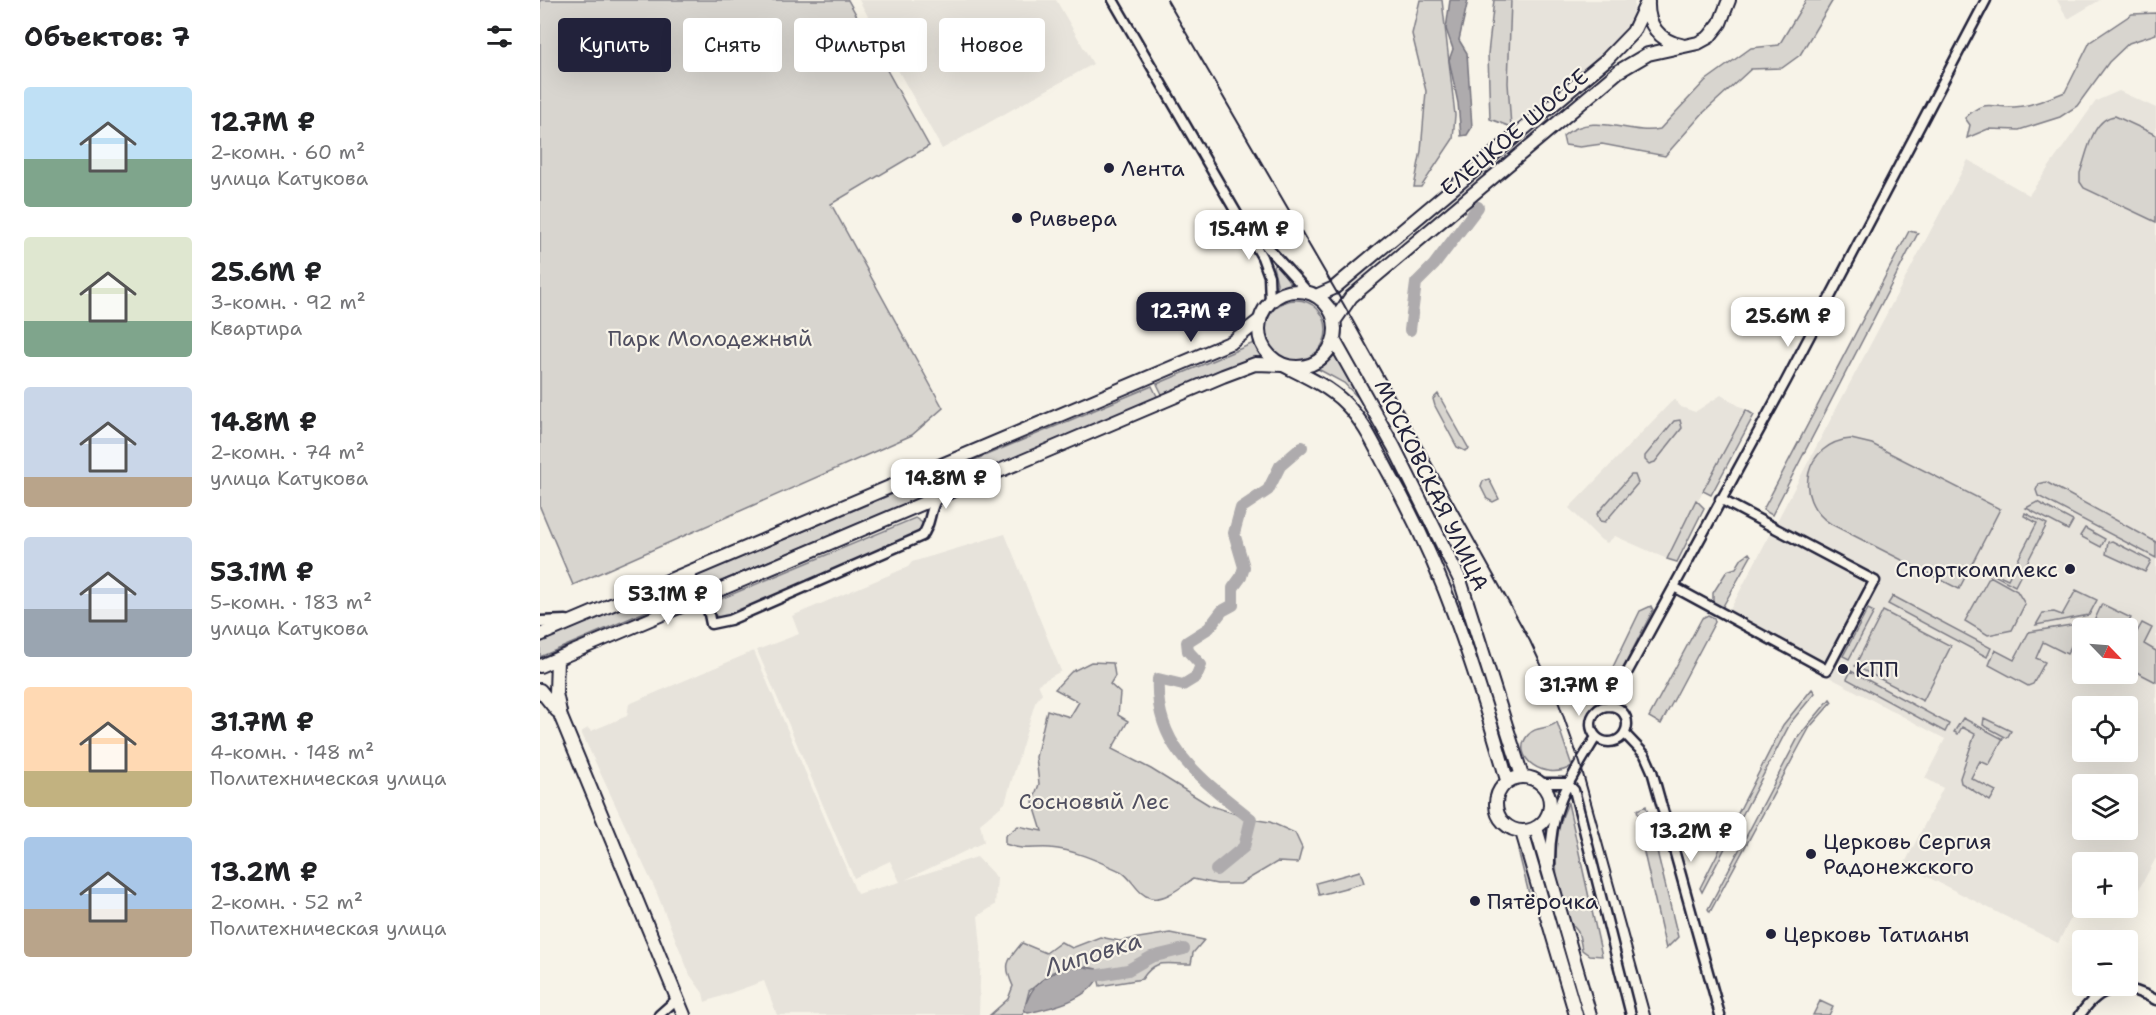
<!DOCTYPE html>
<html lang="ru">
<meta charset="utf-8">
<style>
:root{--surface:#fff;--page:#f6f6f6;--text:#202124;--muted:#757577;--accent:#22223b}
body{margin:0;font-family:"Shantell Sans",sans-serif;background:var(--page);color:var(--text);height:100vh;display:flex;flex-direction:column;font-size:22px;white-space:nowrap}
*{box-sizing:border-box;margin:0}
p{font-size:20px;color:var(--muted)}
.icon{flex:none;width:33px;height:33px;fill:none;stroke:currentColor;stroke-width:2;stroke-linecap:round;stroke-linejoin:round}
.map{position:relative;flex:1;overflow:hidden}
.sheet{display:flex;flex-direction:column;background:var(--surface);width:540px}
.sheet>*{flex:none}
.banner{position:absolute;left:18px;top:18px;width:570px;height:54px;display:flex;gap:12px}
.needle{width:39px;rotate:115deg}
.tools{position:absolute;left:1532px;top:618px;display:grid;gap:12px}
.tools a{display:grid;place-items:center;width:66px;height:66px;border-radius:6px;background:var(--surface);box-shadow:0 6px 24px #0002;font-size:30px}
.price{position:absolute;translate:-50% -51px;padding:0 14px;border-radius:12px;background:#fff;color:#222;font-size:20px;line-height:39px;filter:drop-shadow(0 2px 3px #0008)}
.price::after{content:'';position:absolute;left:50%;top:36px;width:18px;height:14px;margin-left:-9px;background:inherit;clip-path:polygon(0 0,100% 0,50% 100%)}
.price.on{background:var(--accent);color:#fff}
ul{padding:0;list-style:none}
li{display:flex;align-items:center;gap:18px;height:150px;padding:0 24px}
li span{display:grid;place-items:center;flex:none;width:168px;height:120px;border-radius:6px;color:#555}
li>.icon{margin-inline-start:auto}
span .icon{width:72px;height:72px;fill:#fffc;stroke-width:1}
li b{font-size:26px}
h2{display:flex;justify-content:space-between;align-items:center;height:72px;padding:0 24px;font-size:26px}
.pill{padding:0 21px;border-radius:6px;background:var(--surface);box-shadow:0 6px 24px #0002;font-size:21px;line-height:54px}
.pill.on{background:var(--accent);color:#fff}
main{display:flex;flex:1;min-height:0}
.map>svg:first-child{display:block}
.built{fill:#e7e3db;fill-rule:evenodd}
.green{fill:#d8d5cf;stroke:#7d7c85;stroke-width:1.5}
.water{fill:#aeabad;stroke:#76747f;stroke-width:1.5}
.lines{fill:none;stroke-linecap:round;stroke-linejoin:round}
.river{stroke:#aeabad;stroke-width:12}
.minor-casing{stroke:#22223b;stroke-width:13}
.tertiary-casing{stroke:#22223b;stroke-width:15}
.secondary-casing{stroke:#22223b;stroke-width:16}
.primary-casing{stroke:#22223b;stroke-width:16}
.minor{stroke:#f7f3e8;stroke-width:8}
.tertiary{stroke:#f7f3e8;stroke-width:10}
.secondary{stroke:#f7f3e8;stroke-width:12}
.primary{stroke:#f7f3e8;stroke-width:12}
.rail{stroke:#22223b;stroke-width:2}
.poi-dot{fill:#22223b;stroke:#f7f3e8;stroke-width:2}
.labels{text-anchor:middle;stroke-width:4.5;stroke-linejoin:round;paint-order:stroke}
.street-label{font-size:22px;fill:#22223b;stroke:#f7f3e8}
.poi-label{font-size:22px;fill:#22223b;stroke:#f7f3e8;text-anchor:start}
.park-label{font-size:22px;fill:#504f60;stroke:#f7f3e8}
.water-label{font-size:24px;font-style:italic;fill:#535263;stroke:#f7f3e8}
</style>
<main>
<section class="sheet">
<h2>Объектов: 7<svg class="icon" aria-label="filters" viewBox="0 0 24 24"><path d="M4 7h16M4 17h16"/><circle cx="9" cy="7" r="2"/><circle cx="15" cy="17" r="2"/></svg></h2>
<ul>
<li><span style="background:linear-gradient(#bfe0f5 60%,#7fa58c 0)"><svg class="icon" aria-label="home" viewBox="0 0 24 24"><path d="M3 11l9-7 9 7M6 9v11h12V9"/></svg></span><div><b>12.7M ₽</b><p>2-комн. · 60 m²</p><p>улица Катукова</p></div></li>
<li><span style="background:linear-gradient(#dfe7d0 70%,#7fa58c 0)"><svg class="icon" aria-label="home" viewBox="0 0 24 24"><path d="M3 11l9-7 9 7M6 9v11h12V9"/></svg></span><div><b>25.6M ₽</b><p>3-комн. · 92 m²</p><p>Квартира</p></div></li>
<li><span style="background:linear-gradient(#c9d6e8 75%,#b9a48a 0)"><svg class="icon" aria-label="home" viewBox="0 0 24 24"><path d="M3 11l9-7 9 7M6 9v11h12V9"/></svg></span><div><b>14.8M ₽</b><p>2-комн. · 74 m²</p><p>улица Катукова</p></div></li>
<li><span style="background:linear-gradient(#c9d6e8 60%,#9aa5b1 0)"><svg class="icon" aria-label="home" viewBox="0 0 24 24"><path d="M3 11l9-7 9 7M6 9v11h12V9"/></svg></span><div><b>53.1M ₽</b><p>5-комн. · 183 m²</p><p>улица Катукова</p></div></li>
<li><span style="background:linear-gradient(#ffd9b3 70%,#c2b280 0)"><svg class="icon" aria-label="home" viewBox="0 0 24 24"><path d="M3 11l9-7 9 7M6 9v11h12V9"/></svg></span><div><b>31.7M ₽</b><p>4-комн. · 148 m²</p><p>Политехническая улица</p></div></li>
<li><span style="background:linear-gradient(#a9c7e8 60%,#b9a48a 0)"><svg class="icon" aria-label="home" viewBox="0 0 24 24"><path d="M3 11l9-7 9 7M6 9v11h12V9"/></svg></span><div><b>13.2M ₽</b><p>2-комн. · 52 m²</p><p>Политехническая улица</p></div></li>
</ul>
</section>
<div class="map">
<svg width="1616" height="1015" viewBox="0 0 1616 1015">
<rect width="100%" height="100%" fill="#f7f3e8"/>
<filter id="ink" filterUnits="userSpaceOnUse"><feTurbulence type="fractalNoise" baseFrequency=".0167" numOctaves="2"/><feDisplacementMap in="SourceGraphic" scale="12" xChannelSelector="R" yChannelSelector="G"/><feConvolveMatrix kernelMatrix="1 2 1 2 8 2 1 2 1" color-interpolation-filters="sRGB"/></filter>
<g filter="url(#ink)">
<!-- built -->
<path class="built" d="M319 0H516L553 64 402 149Z
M971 0H1095L1092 19 1069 49 970 127 968 83Z
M1517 0H1560L1528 19Z
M1579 91 1616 108V858L1599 889 1587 884V862H1542V897L1518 943 1364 865 1403 788 1385 778 1405 739 1184 621 1428 160 1489 195 1556 101ZM1542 628H1587V674H1542ZM1542 706H1587V752H1542ZM1542 784H1587V830H1542Z
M1181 395 1206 410 1127 559 1075 536 1067 543 1061 540 1029 508 1134 399 1141 407 1155 412Z
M465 534 521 671 498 684 502 693 495 703 465 803 440 824 444 842 365 880 437 857 457 878 455 905 438 916 441 947 439 1015H237L224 981 165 1002 163 993 150 975 116 891 41 732 48 728 51 731 87 716 89 704 214 651 317 894 360 882 350 861 314 878 217 650 259 634 252 616 368 567 372 562Z"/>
<!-- green -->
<path class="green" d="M0 0H308L389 146 291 204 403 408 372 435 33 585 0 507Z
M880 0H902L915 115 913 139 881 187H874L881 151 886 91 872 34Z
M954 0H971L968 83 971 127 950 119 948 54Z
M1266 0H1293L1260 55 1242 68 1211 69 1163 113 1125 156 1062 144 1040 147 1025 145 1023 136C1055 110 1089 136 1120 129L1165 81 1211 48 1239 45Z
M1616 13V34L1589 43 1569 62 1537 106 1520 117 1479 130 1448 129 1427 138 1430 125 1425 118C1446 98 1450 108 1474 107 1491 106 1509 98 1525 92L1550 42 1592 14Z
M1575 116 1616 135V222L1544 188 1540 182V173C1547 154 1552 118 1575 116Z
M1369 231 1378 233 1232 515 1223 510Z
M736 262 753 287 736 293 737 283 733 266Z
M726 330a30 30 0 1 1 60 0a30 30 0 1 1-60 0Z
M716 342 721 355 718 359 623 396 617 384Z
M796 354 824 404 804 383 778 369Z
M612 386 618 398 160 590 156 576Z
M898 394 929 449 925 451 917 447 895 406 893 399Z
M1206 410 1214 415 1171 495 1163 491Z
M1140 420 1142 428 1115 462 1109 464 1105 460V456L1134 421Z
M1311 439 1332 444 1460 509 1419 589 1291 524C1251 499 1265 442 1311 439Z
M1091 475H1095L1098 483 1065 522 1060 521 1057 514Z
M949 479 959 499 953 502 947 499 941 487 943 481Z
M1506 482 1616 542V558L1498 496 1496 490 1499 484Z
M1156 500 1164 508 1137 562 1127 559Z
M1497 502 1533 521 1528 530 1486 508Z
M1485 513 1507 524 1475 586 1452 574 1453 572 1468 579 1497 523 1484 516Z
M375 518 384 524 379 535 184 618 176 616 172 607 174 604 183 598Z
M1545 528 1565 539 1561 547 1540 536Z
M1572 541 1611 561 1605 572 1566 554 1568 542Z
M1209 553 1211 556 1182 608 1173 602V593L1187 571 1196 568 1202 558Z
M1450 576 1477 591 1485 604 1472 630 1448 635 1425 621Z
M139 583 142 596 0 657V642Z
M1536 590 1557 600 1549 615 1496 625 1503 613 1514 612 1522 615Z
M1353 596 1451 648 1447 657 1348 604Z
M1562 604 1591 618 1585 628H1572L1555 619Z
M1111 606 1113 610 1078 678 1074 677 1071 671 1100 611Z
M1328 609 1334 612 1309 659 1303 656Z
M1343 611 1411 646 1383 701 1315 666Z
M1168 615 1174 618 1175 622 1121 724 1109 717 1162 618Z
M1543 623 1527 654 1503 642 1496 658 1505 662 1493 684 1488 686 1449 665 1455 650 1474 660 1489 632Z
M1602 623 1612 628 1604 644 1616 651V682L1587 667V650Z
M551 662 573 663 575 676 570 684 580 693 578 715 588 721 572 749 611 769 669 805 711 819 730 822 755 833 762 848 758 863 737 862 700 884H677L653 879C642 886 625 901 611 898 597 895 592 877 580 871 558 861 535 850 510 848 492 847 484 851 465 844V836L478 826 502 831 493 802 499 784 496 757 507 710 530 717 539 702 515 689 531 672Z
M1311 671 1409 724 1405 732 1307 679Z
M1272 689 1275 693 1251 722 1162 892 1160 888 1243 725Z
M1290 699 1292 702 1270 727 1260 745 1170 912 1168 909 1259 736Z
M1423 718 1463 739 1449 765 1440 761 1431 778 1456 791 1450 801 1421 783 1420 778 1435 734 1422 727 1418 734 1414 732Z
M1444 718 1471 731 1467 738 1443 725Z
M1017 722 1032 766C1006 783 969 757 988 735 997 725 1007 731 1017 722Z
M1028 803 1062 956 1049 955 1042 950C1041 945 1040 937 1038 932 1035 927 1029 923 1027 917 1013 881 1011 837 1028 803Z
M1106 806 1138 937 1126 949 1102 844 1103 834 1097 810Z
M980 849 985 851 997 898 994 899 989 894 978 850Z
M820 871 824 883 779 895 776 883Z
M630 933 664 940 653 953 651 964C626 965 617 957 602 979L560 986 556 969 533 965 513 972 489 991 483 1015H450L468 999 473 986C463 964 467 961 482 943L506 953 521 942 532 948 560 937 580 941Z
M1280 1001 1293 1007 1289 1015H1273Z"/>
<!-- water -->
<path class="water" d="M910 0H928L919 40 927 53 932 127 927 135 921 136 918 103 909 60 913 49 906 29Z
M533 965 556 969 558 978C547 1000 511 1008 488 1013L484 1010C491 982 506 975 533 965Z"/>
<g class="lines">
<!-- river -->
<path class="river" d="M870 330 876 283 894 265 938 207
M676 870 704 847 711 819C662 779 614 748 618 679L643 685 656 677 661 665 648 651 647 642 669 628 682 611 693 605V588L701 577 704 567 694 533 701 508 728 490 740 466 762 447
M542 978 588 970 611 957 644 949"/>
<defs>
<path id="minor" d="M573 0 722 257 729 276 730 302
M709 227 767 291
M1134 587 1287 670 1333 583 1335 581 1180 499
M165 595 171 624 190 620 382 536C392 523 388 513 397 498
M1069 706 1246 381 1446 0
M1051 724a18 18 0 1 1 36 0a18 18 0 1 1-36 0Z
M1085 734 1105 755 1112 771 1180 1015
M1001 783H1027
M1027 783 1034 790 1091 1015
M1010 863C1009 809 1029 781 1056 737
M119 1015 137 999
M1540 1015C1562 983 1583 982 1616 1000"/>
<path id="tertiary" d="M0 622 26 621"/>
<path id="secondary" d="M141 576 151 581 154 589 148 602
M0 635 692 342 720 320
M17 659 16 693 21 717 144 1015
M0 666 683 376 715 364 743 365
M0 690 17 711"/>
<path id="primary" d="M1108 2C1107 24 1119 41 1141 45
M719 329a38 38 0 1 1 76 0a38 38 0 1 1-76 0Z
M776 296 794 288 1066 60 1093 32 1108 0
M795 320 811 297 1079 71 1108 54 1158 43 1169 37 1180 23 1189 0
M794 340 854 447 920 580 982 776
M743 365C765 376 788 386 805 403 825 423 836 449 849 473 904 570 937 674 967 780
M956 804a27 27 0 1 1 54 0a27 27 0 1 1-54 0Z
M996 828 1050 1015
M982 832 1036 1015"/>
</defs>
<!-- minor casing -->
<use href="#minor" class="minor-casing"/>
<!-- tertiary casing -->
<use href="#tertiary" class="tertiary-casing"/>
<!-- secondary casing -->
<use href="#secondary" class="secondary-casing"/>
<!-- primary casing -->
<use href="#primary" class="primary-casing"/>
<!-- minor -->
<use href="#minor" class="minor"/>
<!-- tertiary -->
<use href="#tertiary" class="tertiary"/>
<!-- secondary -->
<use href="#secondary" class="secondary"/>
<!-- primary -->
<use href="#primary" class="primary"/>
<!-- rail -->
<path class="rail" d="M627 0 804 305 990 641 1018 701 1040 763 1110 1015"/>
</g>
</g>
<!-- markers -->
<g class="poi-dot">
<circle cx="569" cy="168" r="6"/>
<circle cx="477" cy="218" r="6"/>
<circle cx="1530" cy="569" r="6"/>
<circle cx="1303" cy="669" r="6"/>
<circle cx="1271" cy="854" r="6"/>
<circle cx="935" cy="901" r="6"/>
<circle cx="1231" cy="934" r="6"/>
</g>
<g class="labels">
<!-- street labels -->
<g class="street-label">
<text transform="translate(974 132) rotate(-40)" y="8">ЕЛЕЦКОЕ ШОССЕ</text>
<text transform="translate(892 485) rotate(64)" y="8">МОСКОВСКАЯ УЛИЦА</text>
</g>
<!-- poi labels -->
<g class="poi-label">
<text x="581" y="176">Лента</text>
<text x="489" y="226">Ривьера</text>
<text x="1518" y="577" text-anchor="end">Спорткомплекс</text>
<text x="1315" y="677">КПП</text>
<text x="1283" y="849">Церковь Сергия<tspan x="1283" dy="25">Радонежского</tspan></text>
<text x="947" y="909">Пятёрочка</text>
<text x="1243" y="942">Церковь Татианы</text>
</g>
<!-- park labels -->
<g class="park-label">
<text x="170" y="346">Парк Молодежный</text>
<text x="554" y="809">Сосновый Лес</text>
</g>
<!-- water labels -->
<g class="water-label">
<text transform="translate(553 954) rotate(-17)" y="8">Липовка</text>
</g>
</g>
</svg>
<div class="tools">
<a><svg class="needle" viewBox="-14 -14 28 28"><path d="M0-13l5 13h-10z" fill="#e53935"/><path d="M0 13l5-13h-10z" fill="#757577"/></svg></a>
<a><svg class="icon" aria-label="locate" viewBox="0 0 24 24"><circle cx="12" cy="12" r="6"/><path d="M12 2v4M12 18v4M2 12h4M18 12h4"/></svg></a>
<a><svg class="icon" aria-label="layers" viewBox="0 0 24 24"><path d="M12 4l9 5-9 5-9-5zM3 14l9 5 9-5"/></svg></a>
<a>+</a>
<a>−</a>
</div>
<b class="price" style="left:709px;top:261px">15.4M ₽</b>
<b class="price on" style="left:651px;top:343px">12.7M ₽</b>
<b class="price" style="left:1248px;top:348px">25.6M ₽</b>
<b class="price" style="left:406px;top:510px">14.8M ₽</b>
<b class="price" style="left:128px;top:626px">53.1M ₽</b>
<b class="price" style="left:1039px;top:717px">31.7M ₽</b>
<b class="price" style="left:1151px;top:863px">13.2M ₽</b>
<div class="banner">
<a class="pill on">Купить</a>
<a class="pill">Снять</a>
<a class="pill">Фильтры</a>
<a class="pill">Новое</a>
</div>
</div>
</main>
